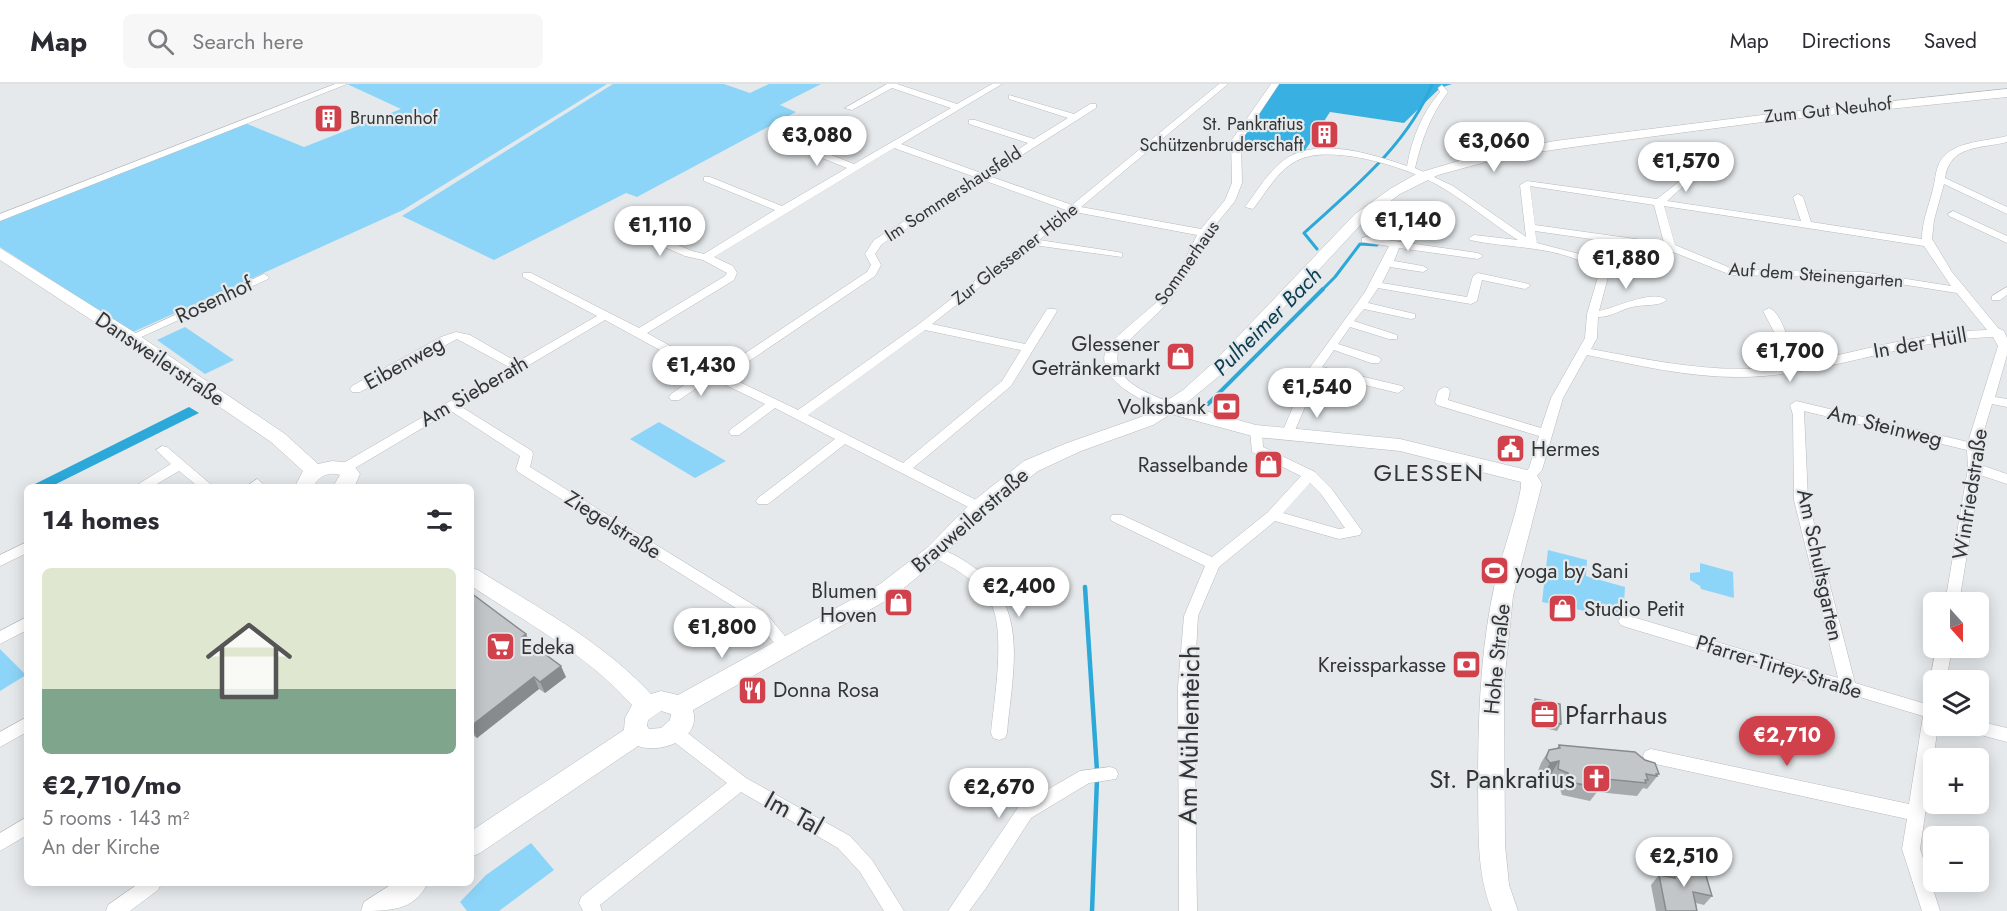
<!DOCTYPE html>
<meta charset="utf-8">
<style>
:root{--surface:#fff;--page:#f7f7f7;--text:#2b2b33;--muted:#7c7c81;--line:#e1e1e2;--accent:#d1414c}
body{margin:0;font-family:Jost,sans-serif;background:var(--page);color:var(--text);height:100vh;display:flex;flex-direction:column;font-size:22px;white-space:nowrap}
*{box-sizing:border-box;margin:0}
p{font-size:20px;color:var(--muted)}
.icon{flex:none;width:33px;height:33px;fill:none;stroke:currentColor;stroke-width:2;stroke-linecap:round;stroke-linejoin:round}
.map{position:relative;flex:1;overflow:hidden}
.panel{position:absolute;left:24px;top:400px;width:450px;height:402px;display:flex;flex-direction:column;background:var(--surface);border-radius:9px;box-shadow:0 3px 15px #0003}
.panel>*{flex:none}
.needle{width:39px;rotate:159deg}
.controls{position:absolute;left:1923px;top:508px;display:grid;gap:12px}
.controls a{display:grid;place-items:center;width:66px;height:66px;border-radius:9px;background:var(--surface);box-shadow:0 3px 15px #0003;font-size:30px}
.price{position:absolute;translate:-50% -51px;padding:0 14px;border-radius:21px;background:#fff;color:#222;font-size:20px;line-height:39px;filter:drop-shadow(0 2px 3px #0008)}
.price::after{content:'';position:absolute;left:50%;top:36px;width:18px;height:14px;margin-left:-9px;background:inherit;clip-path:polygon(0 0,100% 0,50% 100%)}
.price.current{background:var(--accent);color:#fff}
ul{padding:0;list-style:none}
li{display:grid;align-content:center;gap:12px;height:318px;padding:0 18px}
li span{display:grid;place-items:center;height:186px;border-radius:9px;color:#555}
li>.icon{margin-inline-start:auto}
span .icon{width:108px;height:108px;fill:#fffc;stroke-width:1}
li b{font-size:26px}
h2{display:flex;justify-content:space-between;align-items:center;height:72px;padding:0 18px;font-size:26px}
header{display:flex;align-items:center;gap:36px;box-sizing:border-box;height:84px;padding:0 30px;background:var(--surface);border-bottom:2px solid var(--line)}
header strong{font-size:28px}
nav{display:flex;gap:33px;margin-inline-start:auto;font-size:21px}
.search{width:420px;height:54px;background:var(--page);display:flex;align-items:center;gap:15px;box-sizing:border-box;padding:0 21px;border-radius:9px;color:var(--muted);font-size:22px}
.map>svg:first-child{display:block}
.green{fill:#8cd5f8}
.forest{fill:#38b0e1}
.water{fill:#2ca8d9}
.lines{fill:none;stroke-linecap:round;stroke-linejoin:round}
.stream-far2{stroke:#2ca8d9;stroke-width:3}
.stream-far1{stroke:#2ca8d9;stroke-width:4}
.stream{stroke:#2ca8d9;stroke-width:4.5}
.minor-casing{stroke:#b7babc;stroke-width:1}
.secondary-casing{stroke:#b7babc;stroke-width:1}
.minor{fill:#fff;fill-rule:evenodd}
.secondary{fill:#fff;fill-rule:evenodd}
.wall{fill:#a7aaac}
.shaded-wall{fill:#888b8c}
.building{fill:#c2c6c8;stroke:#888b8c;stroke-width:1.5}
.labels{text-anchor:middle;stroke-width:4.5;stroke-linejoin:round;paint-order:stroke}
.far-street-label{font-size:18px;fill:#333535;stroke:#e5e9eb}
.far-poi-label{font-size:18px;fill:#333535;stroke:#e5e9eb;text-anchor:start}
.street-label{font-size:21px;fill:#333535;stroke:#e5e9eb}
.poi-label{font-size:21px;fill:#333535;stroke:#e5e9eb;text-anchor:end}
.water-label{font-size:22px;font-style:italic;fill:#0b3e53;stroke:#e5e9eb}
.quarter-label{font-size:24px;letter-spacing:1.5px;fill:#333535;stroke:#e5e9eb}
.near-poi-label{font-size:26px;fill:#333535;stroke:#e5e9eb;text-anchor:start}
.near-street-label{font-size:26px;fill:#333535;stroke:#e5e9eb}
</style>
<header>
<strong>Map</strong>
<div class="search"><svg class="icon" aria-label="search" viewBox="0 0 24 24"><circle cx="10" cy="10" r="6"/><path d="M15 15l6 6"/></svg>Search here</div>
<nav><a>Map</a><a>Directions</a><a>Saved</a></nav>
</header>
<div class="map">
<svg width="2007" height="827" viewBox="0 0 2007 827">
<rect width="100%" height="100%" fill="#e5e9eb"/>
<!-- green -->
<path class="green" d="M347 0H607L403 126 133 248 0 163V136L245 39 304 63 401 25Z
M613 0H724L750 9 769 0H821L780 21 796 28 637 113 626 109 494 176 402 132Z
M185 243 234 276 205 290 157 256Z
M659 338 726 377 695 394 630 355Z
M1548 466 1587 476 1586 492 1625 503 1623 535 1542 518Z
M1700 479 1733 488 1734 514 1701 505 1700 502 1690 496V489L1700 488Z
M0 565 26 591 0 607Z
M531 759 554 786 499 827H467L460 818 486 791Z"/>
<!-- forest -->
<path class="forest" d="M1275 0H1452L1440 4 1404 39 1330 28 1302 71 1236 57Z"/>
<!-- water -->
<path class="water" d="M189 323 199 329 50 403H29Z"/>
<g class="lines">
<!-- stream-far2 -->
<path class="stream-far2" d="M1317 165 1304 149C1351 106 1408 61 1432 0
M1321 207 1335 193 1360 160 1377 161"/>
<!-- stream-far1 -->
<path class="stream-far1" d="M1208 320 1323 205"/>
<!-- stream -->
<path class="stream" d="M1085 503 1097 687
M1092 827 1097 695"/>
<defs>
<path id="minor" d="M335 0H347L0 137V130Z
M887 0H897L957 20 992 0H1002L901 60 981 89 1028 59 969 40V36H975L1034 55 1068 34 1009 15V11L1074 30 1090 20H1096V24L989 92 1072 121 1219 0H1228L1081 123 1201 145 1225 116 1232 99 1231 57 1271 0H1279L1241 57 1242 99 1235 117 1208 150 1189 188 1169 218 1118 267C1112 299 1151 310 1174 320L1176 323 1174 326C1162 329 1142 316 1132 310 1118 302 1098 285 1106 266 1111 255 1149 226 1160 215 1176 197 1186 173 1197 151L1075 128 1039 156 1118 168 1122 169V173L1033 161 932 240 1025 260 1047 225H1055L1057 227 1011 302 913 384 984 420 986 423 984 426H974L845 360 768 420H758L756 417 758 414 835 355 775 324 739 351H731L729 348 731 345 765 320 711 294 679 316H671L669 313 671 310 702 289 605 236 460 322 532 367 533 370 530 383 765 528 794 563 791 567 786 569 781 567 755 536 518 388 516 385 520 372 451 327 350 387H340L338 384 340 381 509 283 457 255 360 308H352L350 305 352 302 441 253 456 248 470 251 517 278 597 232 523 193V189H531L639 244 725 192 727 189 703 176 685 172 619 143V139H627L692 167 704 170 775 126 704 97V93H710L782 122 847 84 785 59V55H791L854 80 951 24 892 4 852 26 845 24ZM894 64 975 93 874 156 865 170 871 181 867 188 717 288 647 249 734 196 737 189 733 182 714 173ZM983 96 1066 126 919 240 798 326 727 292 875 192 881 181 875 170 882 160ZM925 246 1021 266 1002 297 903 379 808 331Z
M1442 1 1448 8C1430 32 1422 55 1415 84L1453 102 1526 153 1520 101 1527 97 1657 115 1685 93 1688 94V98L1667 117 1801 137 1793 113 1798 110 1803 113 1811 138 1922 155C1922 137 1929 122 1933 105 1935 98 1935 90 1938 82 1947 57 1984 58 2007 52V58C1981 65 1950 60 1945 94L2007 123V130L1944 100 1934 136 1932 155 1952 188 1998 244 2004 247 2007 254V271L1995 313 2007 315V323L1992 320 1979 363 1981 381 2007 390V400L1980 391 1959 519H1945L1968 384 1967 366 1804 327 1808 416 1855 599 1926 620 1927 616 1934 615V642H1938L1920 765 1940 827H1922L1902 765 1907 735 1651 679 1645 677 1643 672 1645 667 1651 665 1909 720 1923 632 1626 543 1621 541 1618 537 1621 533 1626 531 1838 594 1794 416 1793 331 1790 321 1796 317 1968 358 1998 262 1993 253C1915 255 1842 285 1764 292 1704 297 1646 283 1587 271L1563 314 1542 386 1533 396H1523L1521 393 1529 384 1539 352 1437 321 1435 318 1438 307 1444 303 1448 304 1450 307 1448 316 1541 344 1551 314 1585 254 1587 230 1598 193 1597 187C1563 161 1510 165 1470 156L1469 154 1474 151 1518 156C1489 138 1464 115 1434 99 1403 82 1328 59 1296 77 1277 87 1266 109 1253 125L1245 123C1257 107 1268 88 1284 76 1318 52 1371 70 1407 82 1412 54 1422 29 1440 8L1438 4ZM1530 102 1654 121 1664 159 1535 141ZM1664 122 1924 162 1951 202 1862 188 1733 185 1675 161ZM1535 147 1668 166 1731 191 1862 194 1957 209 1987 246C1922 248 1859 268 1795 280 1791 266 1783 229 1769 224L1763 227 1774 248 1783 282C1718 291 1655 277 1591 265L1597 254 1598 233C1611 233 1620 226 1632 223 1643 220 1658 223 1667 216 1652 205 1616 224 1599 227L1608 193 1606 184 1587 172 1537 159Z
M1953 127 2007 152V159L1949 132 1948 130Z
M1366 153 1478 169 1483 172 1478 175 1399 164 1394 177 1423 182 1428 185 1423 188 1390 183 1382 199 1467 213 1473 192 1478 189 1529 200 1530 202 1525 205 1482 196 1477 217 1471 220 1378 204 1368 219 1415 230V234L1411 235 1364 225 1354 237 1397 251V255H1389L1350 243 1338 260 1379 273 1381 276 1379 279H1371L1334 266 1322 283 1402 302 1404 305 1398 309 1319 290 1293 351 1291 354H1283L1281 351 1309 285 1365 208 1389 162 1362 158V154Z
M264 190 269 193 268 195 135 256 131 257 125 254Z
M2007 203V211L2000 216H1992V212Z
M1256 343 1262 347 1263 363 1315 388 1331 404 1362 447 1360 451 1339 455 1275 437 1219 483 1198 532 1194 603 1197 827H1179L1178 603 1184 532 1205 482 1112 437 1110 434 1112 431H1122L1212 473 1268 428 1301 392 1252 368 1250 347ZM1310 399 1321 410 1345 444 1339 445 1283 429Z
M162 362 167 363 215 404H200L179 387 150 404H132L171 380 156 366Z
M257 395 268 404H244Z
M27 458V469L0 482V471Z
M935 463C948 467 961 474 972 482 1031 521 1012 589 1007 649L1005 654 999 656 993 654 991 649C994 616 1007 543 989 516 975 495 952 482 930 472L928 468 930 464Z
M27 533V546L0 560V547Z
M1936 564H1952L1946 597H1934V602L1930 597Z
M27 633V648L0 663V648Z
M1978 637 2007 644V658L1966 647 1964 642H1978Z
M675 642 681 644 746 694 850 752 872 776 904 827H884L860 788 838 764 741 708 600 821 602 827H583L579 819 581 813 727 699 669 654 667 649 669 644Z
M1110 683 1116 685 1118 690 1116 695 1089 699 1031 734 986 804 969 827H948L1019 722 1080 687Z
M27 733V751L0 767V749Z
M138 800H161L158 806 130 827H106L108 821Z"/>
<path id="secondary" d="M2007 5V13L1770 37 1580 62 1504 73 1438 91 1400 110 1365 136 1224 288 1184 321 1256 341 1400 355 1535 388 1542 400 1513 512 1504 600 1505 761 1509 801 1518 827H1492C1476 788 1479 746 1478 705 1478 636 1480 566 1495 499 1499 479 1523 411 1521 398L1400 367 1256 353 1171 330 1153 341 1081 367 1038 387 986 428 942 473 894 512 693 626C702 656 660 670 638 662L480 769 471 773V747L624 646 625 634 632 621C588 571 527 539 471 502V484L478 486C538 524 603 558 651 610L661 607 678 611 880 500 928 463 972 418 1024 377 1067 359 1141 333 1183 306 1212 280 1355 130 1390 105 1418 89 1479 71 1555 57 1770 30ZM661 627 671 630 670 636 661 644 649 645 647 642 648 636Z
M0 164 137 250 285 350 318 380 332 377 352 379 360 390 354 404H332L340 391C330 387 317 392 313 404H294L303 387 271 358 125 258 0 176Z
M392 800H427C415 827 387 827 361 827L364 818Z"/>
</defs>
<!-- minor casing -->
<use href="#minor" class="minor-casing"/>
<!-- secondary casing -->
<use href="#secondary" class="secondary-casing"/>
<!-- minor -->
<use href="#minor" class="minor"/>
<!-- secondary -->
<use href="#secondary" class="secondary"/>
</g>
<!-- wall -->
<path class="wall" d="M1336 40 1335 46 1327 62 1311 59 1312 53Z
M1259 378 1277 383 1272 388 1259 382Z
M471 509 526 550 530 559 566 593 545 609 539 605 477 654 471 650Z
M1535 615 1561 640 1557 647 1532 641V621Z
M1559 661 1659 690 1647 705 1643 704 1637 712 1597 708 1590 717 1562 711 1559 702 1550 698 1551 690 1542 692 1538 687 1541 679 1549 666 1557 664Z
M1671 778 1712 812 1704 821 1696 819 1697 827H1656L1651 801 1659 791 1665 792 1664 788Z"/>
<!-- shaded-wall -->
<path class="shaded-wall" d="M1336 40 1335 46 1327 62 1328 56Z
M1278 379 1277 383 1272 388V385Z
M526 550 531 561 522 553Z
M561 582 566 593 545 609 540 598Z
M534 593 539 605 477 654 471 644V642Z
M1559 677 1551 690 1542 692 1550 679Z"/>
<!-- building -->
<path class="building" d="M1323 37 1336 40 1328 56 1312 53Z
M1265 373 1278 379 1272 385 1259 378Z
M471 509 526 550 522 553 561 582 540 598 534 593 471 642Z
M1535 615 1560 620 1561 640 1536 634Z
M1559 661 1635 668 1645 676 1655 679 1659 690H1656L1657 692 1646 690 1648 696H1645L1646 699 1596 694 1599 704 1570 698 1568 689 1558 685 1559 677 1550 679 1546 674 1549 666 1560 664Z
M1671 778 1704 785 1712 812 1693 808 1697 827H1666L1659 791 1675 794Z"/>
<!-- icons -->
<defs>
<symbol id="building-square" viewBox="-11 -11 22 22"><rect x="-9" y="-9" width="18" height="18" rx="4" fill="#d1414c" stroke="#e5e9eb"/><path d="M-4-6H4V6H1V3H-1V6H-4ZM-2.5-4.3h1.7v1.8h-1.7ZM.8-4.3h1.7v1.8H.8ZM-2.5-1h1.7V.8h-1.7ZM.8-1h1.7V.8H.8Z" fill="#fff"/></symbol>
<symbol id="shop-square" viewBox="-11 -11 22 22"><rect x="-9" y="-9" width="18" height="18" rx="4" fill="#d1414c" stroke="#e5e9eb"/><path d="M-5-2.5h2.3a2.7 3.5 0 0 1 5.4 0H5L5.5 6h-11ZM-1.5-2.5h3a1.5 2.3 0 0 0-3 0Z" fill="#fff"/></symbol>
<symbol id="bank-square" viewBox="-11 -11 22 22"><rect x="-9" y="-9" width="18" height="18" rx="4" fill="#d1414c" stroke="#e5e9eb"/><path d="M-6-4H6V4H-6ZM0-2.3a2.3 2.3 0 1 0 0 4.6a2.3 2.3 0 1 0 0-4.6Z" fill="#fff"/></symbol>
<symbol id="civic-square" viewBox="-11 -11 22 22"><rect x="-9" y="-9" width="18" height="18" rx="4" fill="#d1414c" stroke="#e5e9eb"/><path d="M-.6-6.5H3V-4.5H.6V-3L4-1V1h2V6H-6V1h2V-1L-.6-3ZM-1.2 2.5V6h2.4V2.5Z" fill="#fff"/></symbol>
<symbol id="stadium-square" viewBox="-11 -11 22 22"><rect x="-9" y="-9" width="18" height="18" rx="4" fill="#d1414c" stroke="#e5e9eb"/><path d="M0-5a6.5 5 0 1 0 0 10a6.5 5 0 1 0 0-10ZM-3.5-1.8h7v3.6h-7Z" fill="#fff"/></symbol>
<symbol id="supermarket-square" viewBox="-11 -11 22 22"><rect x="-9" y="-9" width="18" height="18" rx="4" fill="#d1414c" stroke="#e5e9eb"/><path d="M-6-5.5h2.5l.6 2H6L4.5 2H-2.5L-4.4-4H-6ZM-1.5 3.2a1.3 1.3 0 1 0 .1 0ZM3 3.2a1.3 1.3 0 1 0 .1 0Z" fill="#fff"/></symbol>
<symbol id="restaurant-square" viewBox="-11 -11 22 22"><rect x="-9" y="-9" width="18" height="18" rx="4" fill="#d1414c" stroke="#e5e9eb"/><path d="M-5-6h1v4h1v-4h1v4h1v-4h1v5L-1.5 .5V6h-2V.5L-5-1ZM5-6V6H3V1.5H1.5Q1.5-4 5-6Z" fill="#fff"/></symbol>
<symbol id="office-square" viewBox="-11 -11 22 22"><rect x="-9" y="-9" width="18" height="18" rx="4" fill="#d1414c" stroke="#e5e9eb"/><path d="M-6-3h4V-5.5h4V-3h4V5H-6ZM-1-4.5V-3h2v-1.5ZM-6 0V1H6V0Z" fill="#fff"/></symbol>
<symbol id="church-square" viewBox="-11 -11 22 22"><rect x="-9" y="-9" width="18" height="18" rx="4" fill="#d1414c" stroke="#e5e9eb"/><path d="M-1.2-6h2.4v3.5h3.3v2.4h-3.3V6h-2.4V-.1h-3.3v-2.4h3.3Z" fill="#fff"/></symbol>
</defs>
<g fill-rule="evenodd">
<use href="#building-square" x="312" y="18" width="33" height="33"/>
<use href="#building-square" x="1308" y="34" width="33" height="33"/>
<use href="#shop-square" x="1164" y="256" width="33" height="33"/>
<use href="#bank-square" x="1210" y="306" width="33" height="33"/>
<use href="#civic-square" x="1494" y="348" width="33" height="33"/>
<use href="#shop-square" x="1252" y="364" width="33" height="33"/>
<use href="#stadium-square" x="1478" y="470" width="33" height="33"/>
<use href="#shop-square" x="882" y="502" width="33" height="33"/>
<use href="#shop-square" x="1546" y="508" width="33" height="33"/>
<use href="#supermarket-square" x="484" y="546" width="33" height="33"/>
<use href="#bank-square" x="1450" y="564" width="33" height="33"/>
<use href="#restaurant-square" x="736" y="590" width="33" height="33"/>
<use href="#office-square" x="1528" y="614" width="33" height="33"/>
<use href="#church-square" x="1580" y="678" width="33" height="33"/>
</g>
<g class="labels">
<!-- far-street labels -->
<g class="far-street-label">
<text transform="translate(1828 26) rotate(-6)" y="6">Zum Gut Neuhof</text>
<text transform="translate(953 110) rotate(-33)" y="6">Im Sommershausfeld</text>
<text transform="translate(1015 170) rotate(-38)" y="6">Zur Glessener Höhe</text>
<text transform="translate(1187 179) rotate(-55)" y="6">Sommerhaus</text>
<text transform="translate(1816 191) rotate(4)" y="6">Auf dem Steinengarten</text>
</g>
<!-- far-poi labels -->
<g class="far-poi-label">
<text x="350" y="40">Brunnenhof</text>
<text x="1303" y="46" text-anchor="end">St. Pankratius<tspan x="1303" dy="21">Schützenbruderschaft</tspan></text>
</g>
<!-- street labels -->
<g class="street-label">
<text transform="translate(214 216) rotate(-25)" y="7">Rosenhof</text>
<text transform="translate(1920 259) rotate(-10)" y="7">In der Hüll</text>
<text transform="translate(160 275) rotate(34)" y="7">Dansweilerstraße</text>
<text transform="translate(404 279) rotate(-29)" y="7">Eibenweg</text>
<text transform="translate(474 307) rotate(-30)" y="7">Am Sieberath</text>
<text transform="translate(1885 342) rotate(14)" y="7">Am Steinweg</text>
<text transform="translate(1970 410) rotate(-81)" y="7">Winfriedstraße</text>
<text transform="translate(970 436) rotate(-41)" y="7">Brauweilerstraße</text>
<text transform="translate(613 441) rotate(32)" y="7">Ziegelstraße</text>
<text transform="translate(1820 481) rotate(78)" y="7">Am Schultsgarten</text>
<text transform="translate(1497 575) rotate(-84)" y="7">Hohe Straße</text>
<text transform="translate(1779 583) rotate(17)" y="7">Pfarrer-Tirtey-Straße</text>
</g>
<!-- poi labels -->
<g class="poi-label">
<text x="1160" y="267">Glessener<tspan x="1160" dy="24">Getränkemarkt</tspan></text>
<text x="1206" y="330">Volksbank</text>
<text x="1531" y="372" text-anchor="start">Hermes</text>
<text x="1248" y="388">Rasselbande</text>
<text x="1515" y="494" text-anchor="start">yoga by Sani</text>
<text x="877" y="514">Blumen<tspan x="877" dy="24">Hoven</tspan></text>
<text x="1584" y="532" text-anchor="start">Studio Petit</text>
<text x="521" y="570" text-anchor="start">Edeka</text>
<text x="1446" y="588">Kreissparkasse</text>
<text x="773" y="613" text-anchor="start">Donna Rosa</text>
</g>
<!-- water labels -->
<g class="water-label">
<text transform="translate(1267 237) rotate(-45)" y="8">Pulheimer Bach</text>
</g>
<!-- quarter labels -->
<g class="quarter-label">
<text x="1429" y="397">GLESSEN</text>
</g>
<!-- near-poi labels -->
<g class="near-poi-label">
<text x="1565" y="640">Pfarrhaus</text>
<text x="1575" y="704" text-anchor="end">St. Pankratius</text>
</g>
<!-- near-street labels -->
<g class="near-street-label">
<text transform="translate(1189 651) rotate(-89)" y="9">Am Mühlenteich</text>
<text transform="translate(794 729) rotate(29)" y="9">Im Tal</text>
</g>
</g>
</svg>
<div class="controls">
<a><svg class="needle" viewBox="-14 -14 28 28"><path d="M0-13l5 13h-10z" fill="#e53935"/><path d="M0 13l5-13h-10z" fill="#7c7c81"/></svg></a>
<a><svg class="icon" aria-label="layers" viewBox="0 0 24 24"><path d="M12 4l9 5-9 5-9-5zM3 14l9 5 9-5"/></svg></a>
<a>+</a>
<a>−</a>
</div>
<b class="price" style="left:817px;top:83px">€3,080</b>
<b class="price" style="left:1494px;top:89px">€3,060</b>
<b class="price" style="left:1686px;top:109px">€1,570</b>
<b class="price" style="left:1408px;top:168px">€1,140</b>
<b class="price" style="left:660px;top:173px">€1,110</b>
<b class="price" style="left:1626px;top:206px">€1,880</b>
<b class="price" style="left:1790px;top:299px">€1,700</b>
<b class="price" style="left:701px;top:313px">€1,430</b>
<b class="price" style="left:1317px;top:335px">€1,540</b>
<b class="price" style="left:1019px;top:534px">€2,400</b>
<b class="price" style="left:722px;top:575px">€1,800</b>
<b class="price current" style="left:1787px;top:683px">€2,710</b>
<b class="price" style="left:999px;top:735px">€2,670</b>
<b class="price" style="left:1684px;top:804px">€2,510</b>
<section class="panel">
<h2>14 homes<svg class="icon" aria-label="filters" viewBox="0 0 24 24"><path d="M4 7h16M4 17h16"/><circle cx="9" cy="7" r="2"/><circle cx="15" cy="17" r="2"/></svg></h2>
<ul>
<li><span style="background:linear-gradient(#dfe7d0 65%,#7fa58c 0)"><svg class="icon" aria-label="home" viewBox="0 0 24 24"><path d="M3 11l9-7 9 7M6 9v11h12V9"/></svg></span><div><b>€2,710/mo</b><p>5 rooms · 143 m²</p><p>An der Kirche</p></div></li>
</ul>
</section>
</div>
